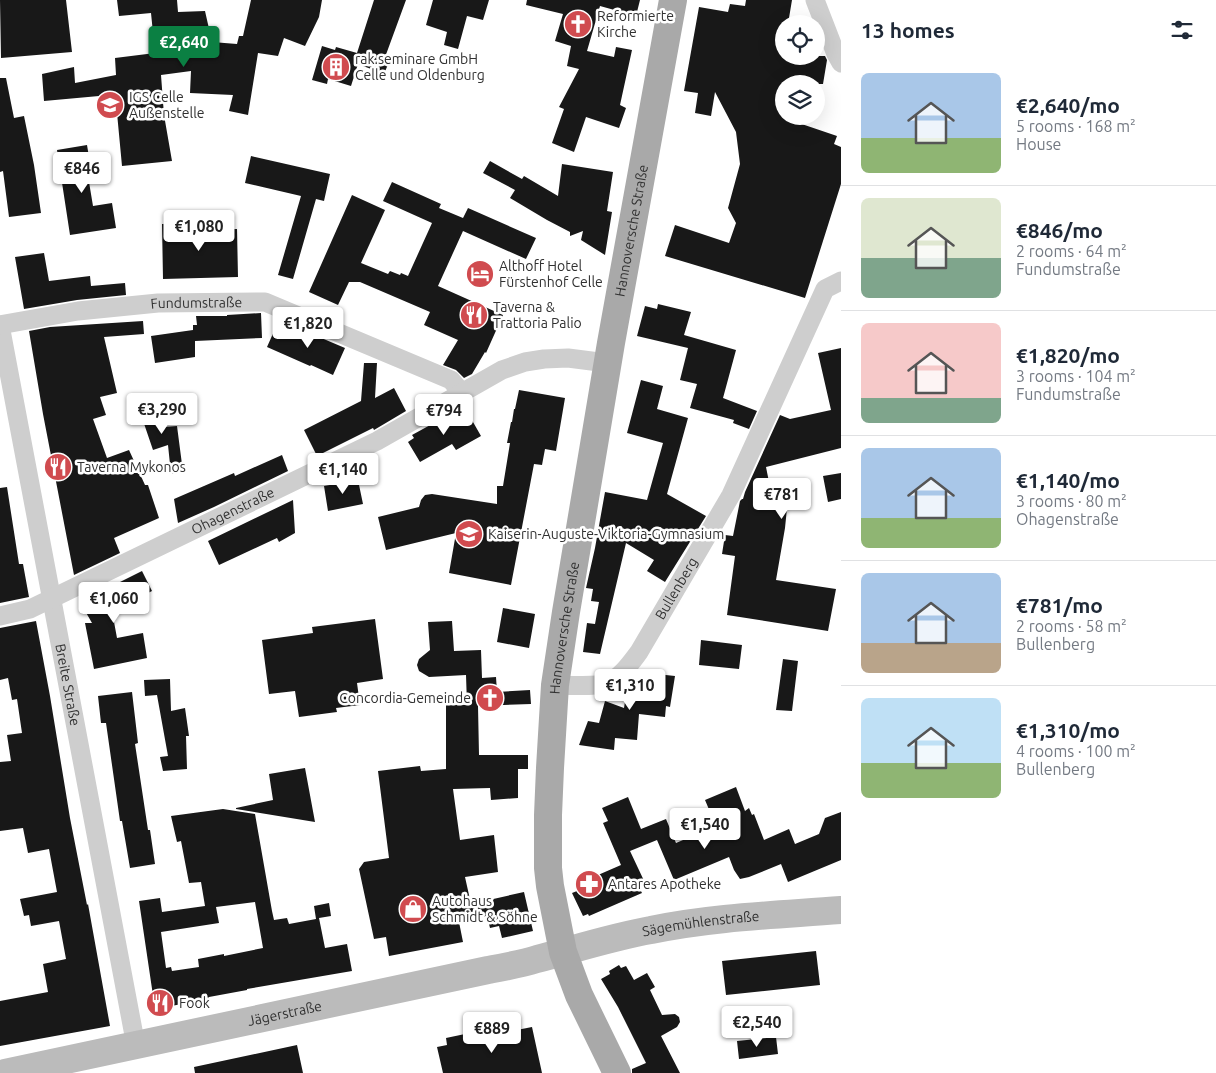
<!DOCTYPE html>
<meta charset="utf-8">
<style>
:root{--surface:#fff;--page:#f2f2f3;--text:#1f2937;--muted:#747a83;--line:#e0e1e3;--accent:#0b8043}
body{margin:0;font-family:Ubuntu,sans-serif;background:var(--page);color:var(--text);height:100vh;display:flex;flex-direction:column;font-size:19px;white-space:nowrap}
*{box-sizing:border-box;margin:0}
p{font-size:16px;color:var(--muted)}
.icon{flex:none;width:28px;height:28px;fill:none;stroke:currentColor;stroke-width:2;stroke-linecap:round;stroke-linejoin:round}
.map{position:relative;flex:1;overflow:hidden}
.sheet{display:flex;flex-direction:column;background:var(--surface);width:375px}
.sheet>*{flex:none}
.fabs{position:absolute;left:775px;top:15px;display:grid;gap:10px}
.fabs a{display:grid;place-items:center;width:50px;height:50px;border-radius:50%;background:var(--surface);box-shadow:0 5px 20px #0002;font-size:25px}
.price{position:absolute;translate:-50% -42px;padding:0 11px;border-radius:5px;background:#fff;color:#222;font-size:16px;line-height:32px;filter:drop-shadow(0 1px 2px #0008)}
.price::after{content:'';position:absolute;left:50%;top:30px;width:15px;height:11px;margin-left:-8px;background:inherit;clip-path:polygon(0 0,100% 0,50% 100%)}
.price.selected{background:var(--accent);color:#fff}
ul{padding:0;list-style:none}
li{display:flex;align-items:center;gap:15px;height:125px;padding:0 20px}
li+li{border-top:1px solid var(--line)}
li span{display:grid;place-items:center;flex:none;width:140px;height:100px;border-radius:8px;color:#555}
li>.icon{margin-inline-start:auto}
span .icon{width:60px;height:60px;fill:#fffc;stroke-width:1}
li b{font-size:21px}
h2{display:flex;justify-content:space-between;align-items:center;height:60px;padding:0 20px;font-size:21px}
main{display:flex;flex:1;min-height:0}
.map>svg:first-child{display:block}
.building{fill:#181818;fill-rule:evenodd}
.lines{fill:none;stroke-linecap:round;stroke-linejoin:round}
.street{stroke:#cecece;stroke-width:19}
.secondary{stroke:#bbb;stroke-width:28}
.primary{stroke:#a9a9a9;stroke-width:28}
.labels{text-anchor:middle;stroke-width:5;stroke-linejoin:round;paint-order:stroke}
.poi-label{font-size:14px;fill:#313131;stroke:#fff;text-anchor:start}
.street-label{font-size:14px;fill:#313131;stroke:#fff}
</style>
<main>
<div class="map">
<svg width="841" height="1073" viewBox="0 0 841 1073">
<rect width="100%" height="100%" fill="#fff"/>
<!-- building -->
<path class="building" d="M0 0H66L72 52 1 58Z
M117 0H177L178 12 205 11 212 42 237 44 239 36H243L251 0H322L319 17 305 46 284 38 278 56 258 53 248 115 229 111 233 95 190 93 191 71 161 75 164 115 172 161 122 166 117 113 101 114 99 96 44 101 42 74 74 67 75 83 116 75 115 58 155 53 151 13 119 16Z
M374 0H406L384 60 389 62 384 74 358 64 351 86 328 79 327 84 312 80 322 46 335 50 336 47 357 53Z
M433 0H489L483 20 467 16 458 49 444 45 447 32 426 25Z
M527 0H640L636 16 600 6 587 51 614 57 616 47 632 50 620 105 626 108 619 128 586 117 574 152 552 143 564 109 559 107 579 69 567 66 571 46 555 41 563 14 526 5Z
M746 0H792L788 24H784V56H825L827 60 823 84H784V118L837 136 834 144 841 147V184L805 298 665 256 675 225 729 243 736 223 728 208 740 164 736 132 715 92 711 116 695 113 698 93 684 91 699 7 728 12 730 4 745 6Z
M0 78H6L14 118 24 116 34 165 41 213 9 217 3 171 0 172Z
M87 145 91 169 87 170 93 206 112 203 116 228 70 235 57 150Z
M251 156 330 174 324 201 316 199 293 279 278 275 301 196 245 183Z
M490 161 522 179 524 176 558 196 562 164 613 172 607 211 612 212 605 255 581 240 583 231 570 236V232L547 220 510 198 515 190 483 173Z
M392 182 441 204 439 208 463 218 468 208 536 238 526 259 463 231 438 286 503 315 486 353 485 352 472 374 464 378 456 370 443 365 458 340 424 325 430 312 360 282H349L338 305 309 292 352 195 385 210 361 263 388 274 390 271 400 275 401 273 408 276 432 223 383 201Z
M192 223V230L237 229 238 277 163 279 162 224Z
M44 253 49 281 90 276 91 286 125 283 126 295 77 300 24 309 15 257Z
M658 304 691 312 684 335 736 350 723 398 757 411 749 429 733 423 734 420 690 408 697 384 680 380 688 348 637 336 645 306 657 309Z
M261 313 262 338 195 341V357L155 363 151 336 193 330V325H197L196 316H227V315Z
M143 321 144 334 104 337 117 393 100 397 106 415 93 419 107 458 129 450 145 485H148L159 518 114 538 120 553 74 575 43 414 29 331 50 327Z
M293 326 345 348 333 375 311 365 310 366 267 347 275 329 289 335Z
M841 348V448L766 467 770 487 787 483 786 487H788L785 508H787L785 528 776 580 836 589 828 631 727 615 735 556 722 554 725 535 733 536 740 501 742 499H743L745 492 780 415 790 419 831 410 818 353Z
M364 363H377L375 398 394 388 406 411 374 430 373 428 317 456 304 430 361 401Z
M641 380 663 386 657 409 688 418 667 494 706 516 665 582 647 571 654 560 626 543 600 654 583 652 587 623 595 624 599 602 591 601 593 589 586 588 595 548 605 492 647 500 663 443 627 433Z
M519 390 565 398 556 451 545 449 542 465 534 464 511 585 449 573 456 533 386 550 378 517 419 507 421 500 425 495 432 494 497 504V486H503L510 443H507L511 422H512L514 409H515Z
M154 401 163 427 177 426 183 472 171 474 168 445 153 450 138 406Z
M454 412 459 421 469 415 481 436 456 450 452 444 420 462 408 442 414 438 412 435Z
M282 455 288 471 214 507 178 523 174 499 234 473 235 476Z
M841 473V499L828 502 823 476Z
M358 480 363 504 328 511 324 486Z
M7 487 19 564H23L29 597 0 603V488Z
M293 500 295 533 279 542 277 538 219 565 208 541Z
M142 571 152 591 112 611 117 638 143 633 147 658 94 669 85 623H92L80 602Z
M503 608 535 614 529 648 497 642Z
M375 619 383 679 357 683 360 705 336 708 337 712 299 717 295 691 269 694 262 640 313 633 312 627Z
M36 621 50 696 70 818 87 905 88 904 110 1026 0 1046V1001L48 992 43 964 66 959 59 921 31 926 29 915 24 916 20 899 57 892 49 849 28 853 23 828 0 831V762L11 761 7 735 22 733 17 699 12 700 8 678 0 680V628Z
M452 621 454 651 481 650 482 678 496 677 497 692 530 690 531 704 478 706 479 755H528V769H518V798L491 800 490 788 453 789 460 840 494 835 498 872 465 877 471 904 524 892 533 931 502 938 499 926 490 928 487 916 459 922 463 942 389 956 386 937 374 939 359 869 364 862 389 858 378 771 420 766 421 771 446 769V704L467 705 466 675 429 677 419 671 417 665 419 659 430 650 428 622Z
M701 640 742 645 739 669 699 665Z
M783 659 798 661 792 711 776 710Z
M638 672 675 676 670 707 666 706 665 717 639 714 637 740 615 738 614 750 579 745 588 721 599 723 605 701 624 708 628 683 634 677H638Z
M170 679 171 711 185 708 189 736H186L187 769 163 771 160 757 168 756 157 695 145 696 144 680Z
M132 692 138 743 135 744 148 830H150L155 864 130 868 122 821H120L106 723H101L98 696Z
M305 768 315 822 236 809V808L273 800 269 774Z
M736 787 745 811 749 808 752 815 754 814 764 840 789 829 795 844 819 834 825 818 841 812V860L788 882 781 864 749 877 740 879 734 870 729 857 674 880 657 840 630 851 646 885 639 887 642 893 589 916 588 914 583 916 572 893 577 891 575 885 621 865 603 823 608 821 602 808 628 797 641 829 666 819 676 843 716 826 705 800Z
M223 809 255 814 272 911 274 920 287 918 289 924 316 919 314 906 329 903 331 916 319 918 325 948 347 944 352 971 247 989V990L209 997V999L155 1009 139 901 160 898 162 912 205 906 201 882 189 883 181 841 177 842 171 816ZM255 902 263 948 224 956V954L198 959 199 967 172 971 171 967 166 968 161 932 219 923 216 907Z
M816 951 820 985 726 995 722 961Z
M619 965 621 968 626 966 634 980 647 973 655 987 650 990 662 1015 675 1014 679 1017 680 1022 677 1027 661 1036 680 1073H632V1069L646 1063 618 1007 601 979 610 974 609 971Z
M532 1027 542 1073H443L437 1047 447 1045 446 1038 465 1034 466 1040Z
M776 1037 778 1054 739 1059 737 1041Z
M297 1045 303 1073H195L194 1067Z"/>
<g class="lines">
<!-- street -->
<g class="street">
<path d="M815 0 836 54 841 63"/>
<path id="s1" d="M0 325 136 1046"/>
<path id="s2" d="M0 325 78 311 158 303 265 302 451 380 462 393"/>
<path id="s3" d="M0 616 30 609 377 441 502 370 525 362 544 359 568 358 607 363"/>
<path id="s4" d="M555 685C566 685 599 687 607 683 621 677 630 664 639 652L731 495 825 289 841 281"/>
</g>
<!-- secondary -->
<path class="secondary" id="s5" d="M5 1073 488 970C504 967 521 964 537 959 575 949 612 937 651 930 713 917 778 915 841 910"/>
<!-- primary -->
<path class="primary" id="s6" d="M617 1073 579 995 563 952 550 886 548 868V815L550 768 555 685 566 612 611 343 673 0"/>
</g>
<!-- icons -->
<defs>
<symbol id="church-disc" viewBox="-11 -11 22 22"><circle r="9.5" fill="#d04b4f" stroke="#fff"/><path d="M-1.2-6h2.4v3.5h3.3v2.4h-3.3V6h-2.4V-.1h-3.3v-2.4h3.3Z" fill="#fff"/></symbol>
<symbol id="building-disc" viewBox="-11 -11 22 22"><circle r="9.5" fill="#d04b4f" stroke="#fff"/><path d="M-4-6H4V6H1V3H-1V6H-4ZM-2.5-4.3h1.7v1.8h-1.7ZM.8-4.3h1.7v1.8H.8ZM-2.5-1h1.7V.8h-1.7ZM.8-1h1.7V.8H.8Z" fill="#fff"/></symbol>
<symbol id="school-disc" viewBox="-11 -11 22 22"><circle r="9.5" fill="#d04b4f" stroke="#fff"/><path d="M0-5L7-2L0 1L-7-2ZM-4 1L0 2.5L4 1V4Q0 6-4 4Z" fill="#fff"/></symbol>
<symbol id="hotel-disc" viewBox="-11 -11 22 22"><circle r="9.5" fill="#d04b4f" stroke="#fff"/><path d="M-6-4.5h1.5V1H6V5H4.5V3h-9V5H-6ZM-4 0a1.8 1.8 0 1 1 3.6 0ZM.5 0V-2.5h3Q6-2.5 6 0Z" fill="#fff"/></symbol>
<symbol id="restaurant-disc" viewBox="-11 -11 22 22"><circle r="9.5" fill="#d04b4f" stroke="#fff"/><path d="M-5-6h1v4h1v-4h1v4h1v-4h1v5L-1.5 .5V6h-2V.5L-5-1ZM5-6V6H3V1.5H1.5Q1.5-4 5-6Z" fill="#fff"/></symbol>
<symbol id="pharmacy-disc" viewBox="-11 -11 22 22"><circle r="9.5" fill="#d04b4f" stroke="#fff"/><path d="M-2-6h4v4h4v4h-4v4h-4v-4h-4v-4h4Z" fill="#fff"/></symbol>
<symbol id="shop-disc" viewBox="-11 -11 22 22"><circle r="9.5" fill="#d04b4f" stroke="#fff"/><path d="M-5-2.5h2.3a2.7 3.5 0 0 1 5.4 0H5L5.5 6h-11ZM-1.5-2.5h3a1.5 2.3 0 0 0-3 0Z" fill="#fff"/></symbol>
</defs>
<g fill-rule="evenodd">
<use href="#church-disc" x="562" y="8" width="32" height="32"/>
<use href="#building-disc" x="320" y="51" width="32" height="32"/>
<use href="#school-disc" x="94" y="89" width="32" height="32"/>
<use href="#hotel-disc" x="464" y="258" width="32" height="32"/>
<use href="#restaurant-disc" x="458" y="299" width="32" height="32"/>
<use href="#restaurant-disc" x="42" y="451" width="32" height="32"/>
<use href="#school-disc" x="453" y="518" width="32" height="32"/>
<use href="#church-disc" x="474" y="682" width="32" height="32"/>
<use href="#pharmacy-disc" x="573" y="868" width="32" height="32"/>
<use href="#shop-disc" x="397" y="893" width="32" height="32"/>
<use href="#restaurant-disc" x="144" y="987" width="32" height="32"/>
</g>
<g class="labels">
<!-- poi labels -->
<g class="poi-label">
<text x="597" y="21">Reformierte<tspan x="597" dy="16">Kirche</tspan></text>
<text x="355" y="64">rak.seminare GmbH<tspan x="355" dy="16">Celle und Oldenburg</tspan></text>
<text x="129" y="102">IGS Celle<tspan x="129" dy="16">Außenstelle</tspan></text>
<text x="499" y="271">Althoff Hotel<tspan x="499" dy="16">Fürstenhof Celle</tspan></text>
<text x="493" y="312">Taverna &amp;<tspan x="493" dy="16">Trattoria Palio</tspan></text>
<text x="77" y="472">Taverna Mykonos</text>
<text x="488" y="539">Kaiserin-Auguste-Viktoria-Gymnasium</text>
<text x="471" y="703" text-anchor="end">Concordia-Gemeinde</text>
<text x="608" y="889">Antares Apotheke</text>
<text x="432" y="906">Autohaus<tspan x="432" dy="16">Schmidt &amp; Söhne</tspan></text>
<text x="179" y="1008">Fook</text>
</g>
<!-- street labels -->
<g class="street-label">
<text dy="5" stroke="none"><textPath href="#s6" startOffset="862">Hannoversche Straße</textPath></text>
<text dy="5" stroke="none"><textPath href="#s2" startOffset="198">Fundumstraße</textPath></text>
<text dy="5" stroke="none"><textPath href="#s3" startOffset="256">Ohagenstraße</textPath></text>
<text dy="5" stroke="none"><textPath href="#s4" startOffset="171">Bullenberg</textPath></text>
<text dy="5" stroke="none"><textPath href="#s6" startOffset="459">Hannoversche Straße</textPath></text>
<text dy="5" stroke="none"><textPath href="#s1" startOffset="366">Breite Straße</textPath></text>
<text dy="5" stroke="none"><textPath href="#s5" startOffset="712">Sägemühlenstraße</textPath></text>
<text dy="5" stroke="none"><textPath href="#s5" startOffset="286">Jägerstraße</textPath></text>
</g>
</g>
</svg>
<div class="fabs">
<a><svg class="icon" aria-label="locate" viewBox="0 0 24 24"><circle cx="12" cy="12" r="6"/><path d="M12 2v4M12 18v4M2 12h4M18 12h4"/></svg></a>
<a><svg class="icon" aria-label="layers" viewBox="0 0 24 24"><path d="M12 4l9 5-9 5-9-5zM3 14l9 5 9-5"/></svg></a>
</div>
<b class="price selected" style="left:184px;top:68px">€2,640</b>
<b class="price" style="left:82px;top:194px">€846</b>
<b class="price" style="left:199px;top:252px">€1,080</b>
<b class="price" style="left:308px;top:349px">€1,820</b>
<b class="price" style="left:162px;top:435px">€3,290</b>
<b class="price" style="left:444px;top:436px">€794</b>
<b class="price" style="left:343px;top:495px">€1,140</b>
<b class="price" style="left:782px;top:520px">€781</b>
<b class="price" style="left:114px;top:624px">€1,060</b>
<b class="price" style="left:630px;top:711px">€1,310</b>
<b class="price" style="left:705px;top:850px">€1,540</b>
<b class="price" style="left:757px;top:1048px">€2,540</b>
<b class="price" style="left:492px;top:1054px">€889</b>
</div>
<section class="sheet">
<h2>13 homes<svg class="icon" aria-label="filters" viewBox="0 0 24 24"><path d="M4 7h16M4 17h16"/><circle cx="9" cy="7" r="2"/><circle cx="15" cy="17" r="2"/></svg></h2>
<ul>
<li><span style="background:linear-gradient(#a9c7e8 65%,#8fb573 0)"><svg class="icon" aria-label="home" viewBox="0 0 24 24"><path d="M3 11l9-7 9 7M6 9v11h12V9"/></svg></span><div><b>€2,640/mo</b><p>5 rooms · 168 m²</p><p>House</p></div></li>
<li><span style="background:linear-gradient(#dfe7d0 60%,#7fa58c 0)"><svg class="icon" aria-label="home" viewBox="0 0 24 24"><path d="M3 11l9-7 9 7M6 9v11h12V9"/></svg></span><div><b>€846/mo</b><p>2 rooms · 64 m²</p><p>Fundumstraße</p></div></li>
<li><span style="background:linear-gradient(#f6c9c9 75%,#7fa58c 0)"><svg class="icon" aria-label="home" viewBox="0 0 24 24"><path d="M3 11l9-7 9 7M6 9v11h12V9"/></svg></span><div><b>€1,820/mo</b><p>3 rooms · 104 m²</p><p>Fundumstraße</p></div></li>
<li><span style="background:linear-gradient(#a9c7e8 70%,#8fb573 0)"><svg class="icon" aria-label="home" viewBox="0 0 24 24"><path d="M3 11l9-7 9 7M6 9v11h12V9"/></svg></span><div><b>€1,140/mo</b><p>3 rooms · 80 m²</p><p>Ohagenstraße</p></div></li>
<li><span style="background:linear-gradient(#a9c7e8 70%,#b9a48a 0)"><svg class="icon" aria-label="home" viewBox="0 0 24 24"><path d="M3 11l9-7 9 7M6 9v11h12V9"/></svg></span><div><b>€781/mo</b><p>2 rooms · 58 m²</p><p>Bullenberg</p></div></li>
<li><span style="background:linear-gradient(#bfe0f5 65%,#8fb573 0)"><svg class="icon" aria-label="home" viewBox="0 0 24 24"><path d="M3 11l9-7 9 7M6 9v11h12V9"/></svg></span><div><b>€1,310/mo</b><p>4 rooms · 100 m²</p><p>Bullenberg</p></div></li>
</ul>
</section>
</main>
